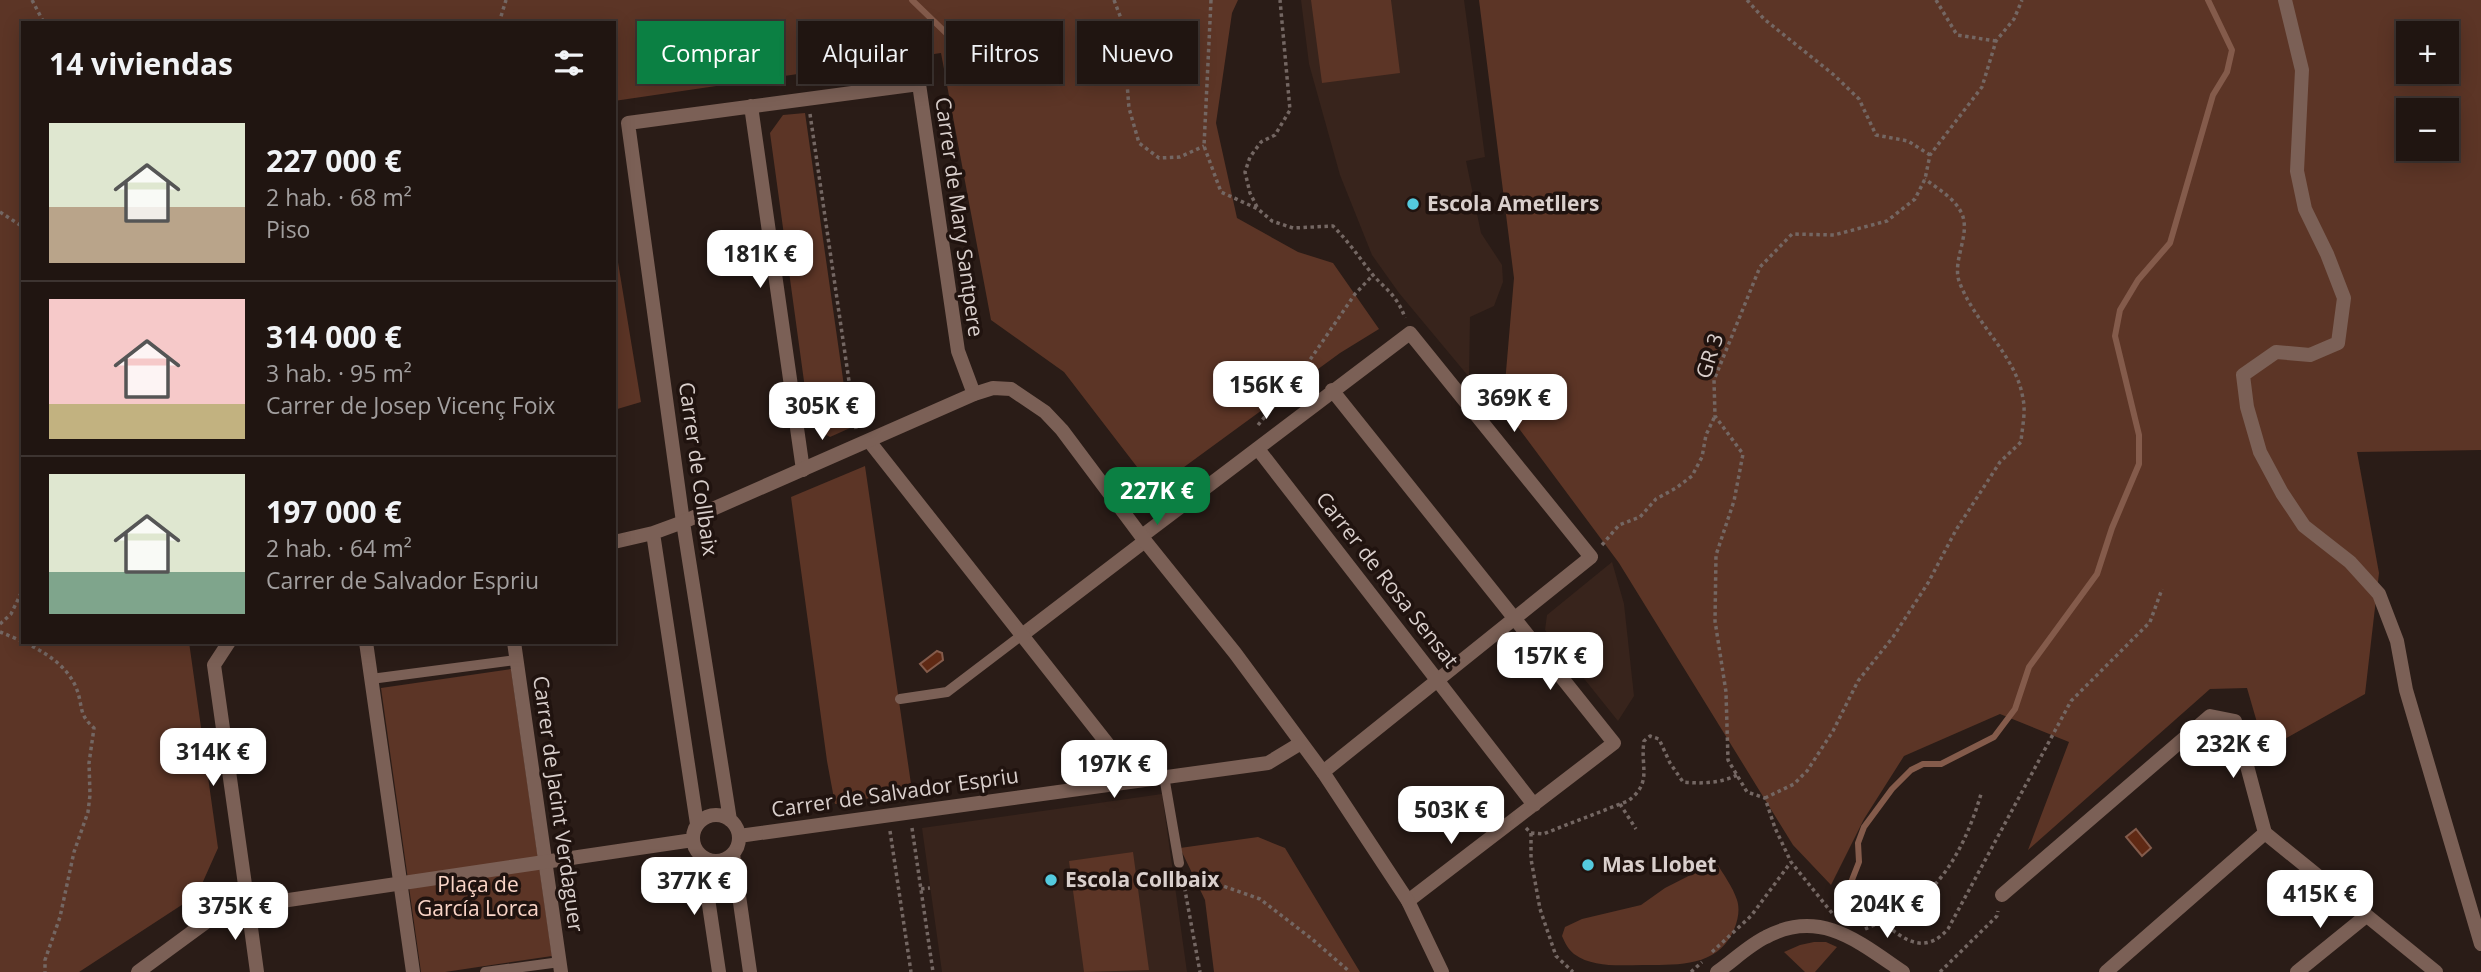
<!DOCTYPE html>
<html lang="es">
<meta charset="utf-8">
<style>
:root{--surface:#201511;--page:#281e1a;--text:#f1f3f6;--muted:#a29f9f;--line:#3d3431;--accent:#0b8043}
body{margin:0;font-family:"Open Sans",sans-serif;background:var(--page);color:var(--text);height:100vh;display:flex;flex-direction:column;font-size:26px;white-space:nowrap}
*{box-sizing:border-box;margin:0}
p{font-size:23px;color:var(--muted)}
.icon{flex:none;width:38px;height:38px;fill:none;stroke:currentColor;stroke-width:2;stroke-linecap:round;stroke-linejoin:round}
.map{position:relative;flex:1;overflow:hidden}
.sheet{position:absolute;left:21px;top:21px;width:595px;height:623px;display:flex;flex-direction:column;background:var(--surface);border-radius:0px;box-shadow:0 4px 18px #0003,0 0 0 2px var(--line)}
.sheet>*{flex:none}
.guide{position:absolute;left:637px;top:21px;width:665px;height:63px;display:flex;gap:14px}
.fabs{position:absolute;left:2396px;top:21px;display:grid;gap:14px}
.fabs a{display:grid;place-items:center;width:63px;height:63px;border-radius:0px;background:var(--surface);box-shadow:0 4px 18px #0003,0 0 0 2px var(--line);font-size:35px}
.price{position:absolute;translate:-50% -60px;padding:0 16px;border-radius:14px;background:#fff;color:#222;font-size:23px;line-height:46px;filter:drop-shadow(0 2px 4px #0008)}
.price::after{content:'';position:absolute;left:50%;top:42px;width:21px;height:16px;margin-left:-10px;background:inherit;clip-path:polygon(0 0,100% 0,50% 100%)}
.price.current{background:var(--accent);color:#fff}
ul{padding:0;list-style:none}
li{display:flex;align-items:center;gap:21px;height:175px;padding:0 28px}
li+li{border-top:2px solid var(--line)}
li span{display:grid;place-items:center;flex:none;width:196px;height:140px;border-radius:0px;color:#555}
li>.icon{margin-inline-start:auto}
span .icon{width:84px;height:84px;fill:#fffc;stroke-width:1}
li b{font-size:30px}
h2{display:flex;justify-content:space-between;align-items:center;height:84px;padding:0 28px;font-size:30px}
.chip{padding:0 24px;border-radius:0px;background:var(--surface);box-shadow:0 4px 18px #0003,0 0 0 2px var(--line);font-size:24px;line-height:63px}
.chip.current{background:var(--accent);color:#fff}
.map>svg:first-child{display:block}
.built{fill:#38241c}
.green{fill:#5c3526;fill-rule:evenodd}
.water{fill:#5f2914;stroke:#845b4b;stroke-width:2}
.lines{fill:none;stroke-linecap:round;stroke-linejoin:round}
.stream{stroke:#845b4b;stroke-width:6}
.path{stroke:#746763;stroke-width:3.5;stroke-dasharray:3.5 3.5;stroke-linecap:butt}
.service{stroke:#7b6056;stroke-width:10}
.pedestrian{stroke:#7b6056;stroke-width:14}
.minor{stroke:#7b6056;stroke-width:14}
.tertiary{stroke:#7b6056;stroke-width:14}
.poi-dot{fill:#54cade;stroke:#20130f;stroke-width:2.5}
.labels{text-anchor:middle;stroke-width:7;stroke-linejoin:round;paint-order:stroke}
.poi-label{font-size:21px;font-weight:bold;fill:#d9cfcc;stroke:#20130f;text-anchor:start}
.street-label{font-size:21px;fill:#d9cfcc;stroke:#20130f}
.park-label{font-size:21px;fill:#fad5c7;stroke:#20130f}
</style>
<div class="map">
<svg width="2481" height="972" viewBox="0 0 2481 972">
<rect width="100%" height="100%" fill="#2a1c17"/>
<!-- built -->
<path class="built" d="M1301 0H1464L1485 157 1466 161 1481 233 1502 265 1503 282 1494 306 1470 317 1469 377 1399 293 1372 255 1340 175 1309 64Z
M1612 562 1624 604 1634 696 1618 721 1545 630 1547 615Z
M1162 794 1187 972H942L922 828Z"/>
<!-- green -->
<path class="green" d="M0 0H1238L1232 13 1216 123 1237 218 1298 252 1333 263 1379 329 1340 353 1154 489 1064 372 991 320 941 53 614 101V23H23V642H189L218 848 197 895 79 972H0Z
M1311 0H1391L1400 73 1322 83Z
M1479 0H2481V450L2357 452 2379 573 2365 694 2265 750 2247 688 2210 689 2028 850 2069 742 2000 714 1904 756 1864 819 1831 885 1793 845 1619 563 1503 407 1514 278ZM2408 33H2446V72H2408ZM2408 110H2446V149H2408Z
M805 113 850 428 830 437 810 425 770 133 783 115Z
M614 238 641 402 614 410Z
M865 466 912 791 835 804 827 761 791 497Z
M511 669 552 956 445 972H421L381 688Z
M1258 837 1285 848 1360 972H1214L1205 900 1180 848Z
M1133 852 1149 970 1084 972 1069 861Z
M1716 862C1723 874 1733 887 1737 900 1740 909 1738 919 1735 927 1720 967 1679 965 1643 965 1620 965 1593 968 1574 954 1568 949 1565 943 1562 936L1565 927 1582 919 1641 905 1665 888Z
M1814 942H1826L1837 947 1815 972H1805L1784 952 1800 945Z"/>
<!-- water -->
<path class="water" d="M937 651 942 653 943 660 927 672 920 664Z
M2136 829 2151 848 2142 856 2126 837Z"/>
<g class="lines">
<!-- stream -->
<path class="stream" d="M912 0 973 59
M1850 885 1859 862 1858 843 1864 827 1892 789 1911 770 1923 764H1941L1994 737 2015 709 2029 667 2097 574 2112 528 2139 464V435L2115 336 2120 310 2138 280 2170 243 2213 95 2227 72 2232 50 2208 0"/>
<!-- path -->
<path class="path" d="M32 0 44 23
M1114 0 1122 21 1129 108 1139 143 1159 158 1180 157 1204 146
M1211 0 1204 146 1221 192 1258 209 1272 221 1293 228 1333 226C1348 241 1359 257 1372 274 1387 291 1397 295 1405 318
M1747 0 1764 19 1834 75 1859 99 1876 135 1908 141 1930 155
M1936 0 1957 35 1996 41
M499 23 506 0
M810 114 856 429
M1257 207 1250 193 1245 172 1250 157 1261 142 1275 135 1290 110 1280 0
M0 212 23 227
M1258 425 1301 373 1355 294 1373 275
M1602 545 1619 525 1640 517 1656 499 1676 488 1692 476 1702 457 1706 435 1715 416
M0 624 11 614 23 589
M0 632C28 643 66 659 77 690 83 706 78 714 94 728L89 763 90 795 88 812 74 852 60 917 45 960V972
M1765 798 1794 784 1807 771 1833 731 1858 681 1893 637 1928 583 1956 530 2000 462 2021 442C2022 428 2026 412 2023 399 2017 356 1974 323 1959 281 1952 259 1972 233 1961 212 1954 198 1938 189 1925 179
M1620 804 1636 829
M912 828 933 972
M1526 828 1531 833 1543 834 1628 801C1653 782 1640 768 1644 741L1650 736 1659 739 1670 763 1683 782C1700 784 1722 783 1737 775
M890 831 911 972
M1531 833V859L1540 909 1556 956 1573 972
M1182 874 1200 972
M1184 886 1206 880 1260 899 1312 939 1350 972
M921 889 930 888
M1832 913 1791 862 1775 828 1765 798 1747 792 1728 760 1726 692 1715 621 1716 555 1734 501 1743 454 1715 416 1714 380 1760 267 1792 234 1834 235 1887 221 1915 199 1925 179 1930 155 1982 87 1996 41 2014 19 2022 0
M1882 921C1904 941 1925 955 1948 929L2071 701 2150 622 2162 589
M1865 929C1880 922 1897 917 1910 907 1948 880 1968 838 1981 794
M1712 952 1751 916 1791 862
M1691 972 1702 962
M1940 972 1997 916 1998 911"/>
<!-- service -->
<path class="service" d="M371 679 516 660
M900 699 947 692 1022 635
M1164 776 1179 863
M485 972 560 962"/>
<!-- pedestrian -->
<path class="pedestrian" d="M1022 635 1145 541"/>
<!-- minor -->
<path class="minor" d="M2285 0 2302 70 2297 171 2305 209 2327 254 2344 298 2338 343 2310 355 2276 352 2243 375 2247 407 2260 452 2282 493 2304 526 2350 562 2379 594 2397 641 2406 690 2481 944
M751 106 803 470
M1332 390 1614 743 1408 901
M869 441 1136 780
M1258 449 1534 805
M683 522 628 123 919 84 958 351 974 394
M1142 536 1410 333 1591 557 1323 772
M366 642 413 972
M514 642 561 972
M2002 895 2210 716 2235 721 2265 833 2436 972
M248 906 257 972
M1717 972C1733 961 1749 945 1766 937 1820 908 1859 942 1903 972
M2106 972 2265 833
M2297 972 2366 916"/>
<!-- tertiary -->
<path class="tertiary" d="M683 522 730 820
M653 533 697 824
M614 542 653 533 683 522 974 394 993 388 1011 389 1045 412 1062 430 1145 541 1235 653 1323 772 1408 901 1442 972
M229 642 214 665 248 906
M693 838a23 23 0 1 1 46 0a23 23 0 1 1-46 0Z
M739 836 1268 763 1301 743
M733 854 750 972
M702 858 719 972
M138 972 206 922 248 906 693 840"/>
</g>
<!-- markers -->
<g class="poi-dot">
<circle cx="1413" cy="204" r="7"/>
<circle cx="1588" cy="865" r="7"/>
<circle cx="1051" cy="880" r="7"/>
</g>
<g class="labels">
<!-- poi labels -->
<g class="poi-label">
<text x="1427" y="211">Escola Ametllers</text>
<text x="1602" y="872">Mas Llobet</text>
<text x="1065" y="887">Escola Collbaix</text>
</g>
<!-- street labels -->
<g class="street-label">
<text transform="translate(959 217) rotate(82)" y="7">Carrer de Mary Santpere</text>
<text transform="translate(1710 356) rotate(-72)" y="7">GR 3</text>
<text transform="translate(698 469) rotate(82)" y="7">Carrer de Collbaix</text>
<text transform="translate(1387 580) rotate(52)" y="7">Carrer de Rosa Sensat</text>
<text transform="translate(895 793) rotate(-8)" y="7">Carrer de Salvador Espriu</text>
<text transform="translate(558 804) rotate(82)" y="7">Carrer de Jacint Verdaguer</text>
</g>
<!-- park labels -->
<g class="park-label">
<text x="478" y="892">Plaça de<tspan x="478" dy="24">García Lorca</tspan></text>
</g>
</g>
</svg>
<div class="fabs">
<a>+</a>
<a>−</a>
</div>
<b class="price" style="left:760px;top:290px">181K €</b>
<b class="price" style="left:1266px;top:421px">156K €</b>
<b class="price" style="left:1514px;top:434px">369K €</b>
<b class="price" style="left:822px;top:442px">305K €</b>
<b class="price current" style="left:1157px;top:527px">227K €</b>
<b class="price" style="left:1550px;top:692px">157K €</b>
<b class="price" style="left:2233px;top:780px">232K €</b>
<b class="price" style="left:213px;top:788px">314K €</b>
<b class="price" style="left:1114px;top:800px">197K €</b>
<b class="price" style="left:1451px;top:846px">503K €</b>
<b class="price" style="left:694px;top:917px">377K €</b>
<b class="price" style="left:2320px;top:930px">415K €</b>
<b class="price" style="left:1887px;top:940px">204K €</b>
<b class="price" style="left:235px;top:942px">375K €</b>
<div class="guide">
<a class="chip current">Comprar</a>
<a class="chip">Alquilar</a>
<a class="chip">Filtros</a>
<a class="chip">Nuevo</a>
</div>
<section class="sheet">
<h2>14 viviendas<svg class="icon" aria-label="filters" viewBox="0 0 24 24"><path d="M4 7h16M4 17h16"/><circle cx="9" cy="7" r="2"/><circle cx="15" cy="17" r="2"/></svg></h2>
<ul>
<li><span style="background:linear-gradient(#dfe7d0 60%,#b9a48a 0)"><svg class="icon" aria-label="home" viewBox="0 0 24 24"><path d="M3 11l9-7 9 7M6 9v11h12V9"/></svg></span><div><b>227 000 €</b><p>2 hab. · 68 m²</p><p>Piso</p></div></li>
<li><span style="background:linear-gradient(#f6c9c9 75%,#c2b280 0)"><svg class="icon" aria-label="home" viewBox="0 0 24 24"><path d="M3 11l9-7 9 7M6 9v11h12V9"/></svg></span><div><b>314 000 €</b><p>3 hab. · 95 m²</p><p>Carrer de Josep Vicenç Foix</p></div></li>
<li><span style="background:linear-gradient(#dfe7d0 70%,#7fa58c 0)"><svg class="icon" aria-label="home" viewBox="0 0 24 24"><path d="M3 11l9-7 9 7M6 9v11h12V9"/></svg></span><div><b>197 000 €</b><p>2 hab. · 64 m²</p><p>Carrer de Salvador Espriu</p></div></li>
</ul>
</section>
</div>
